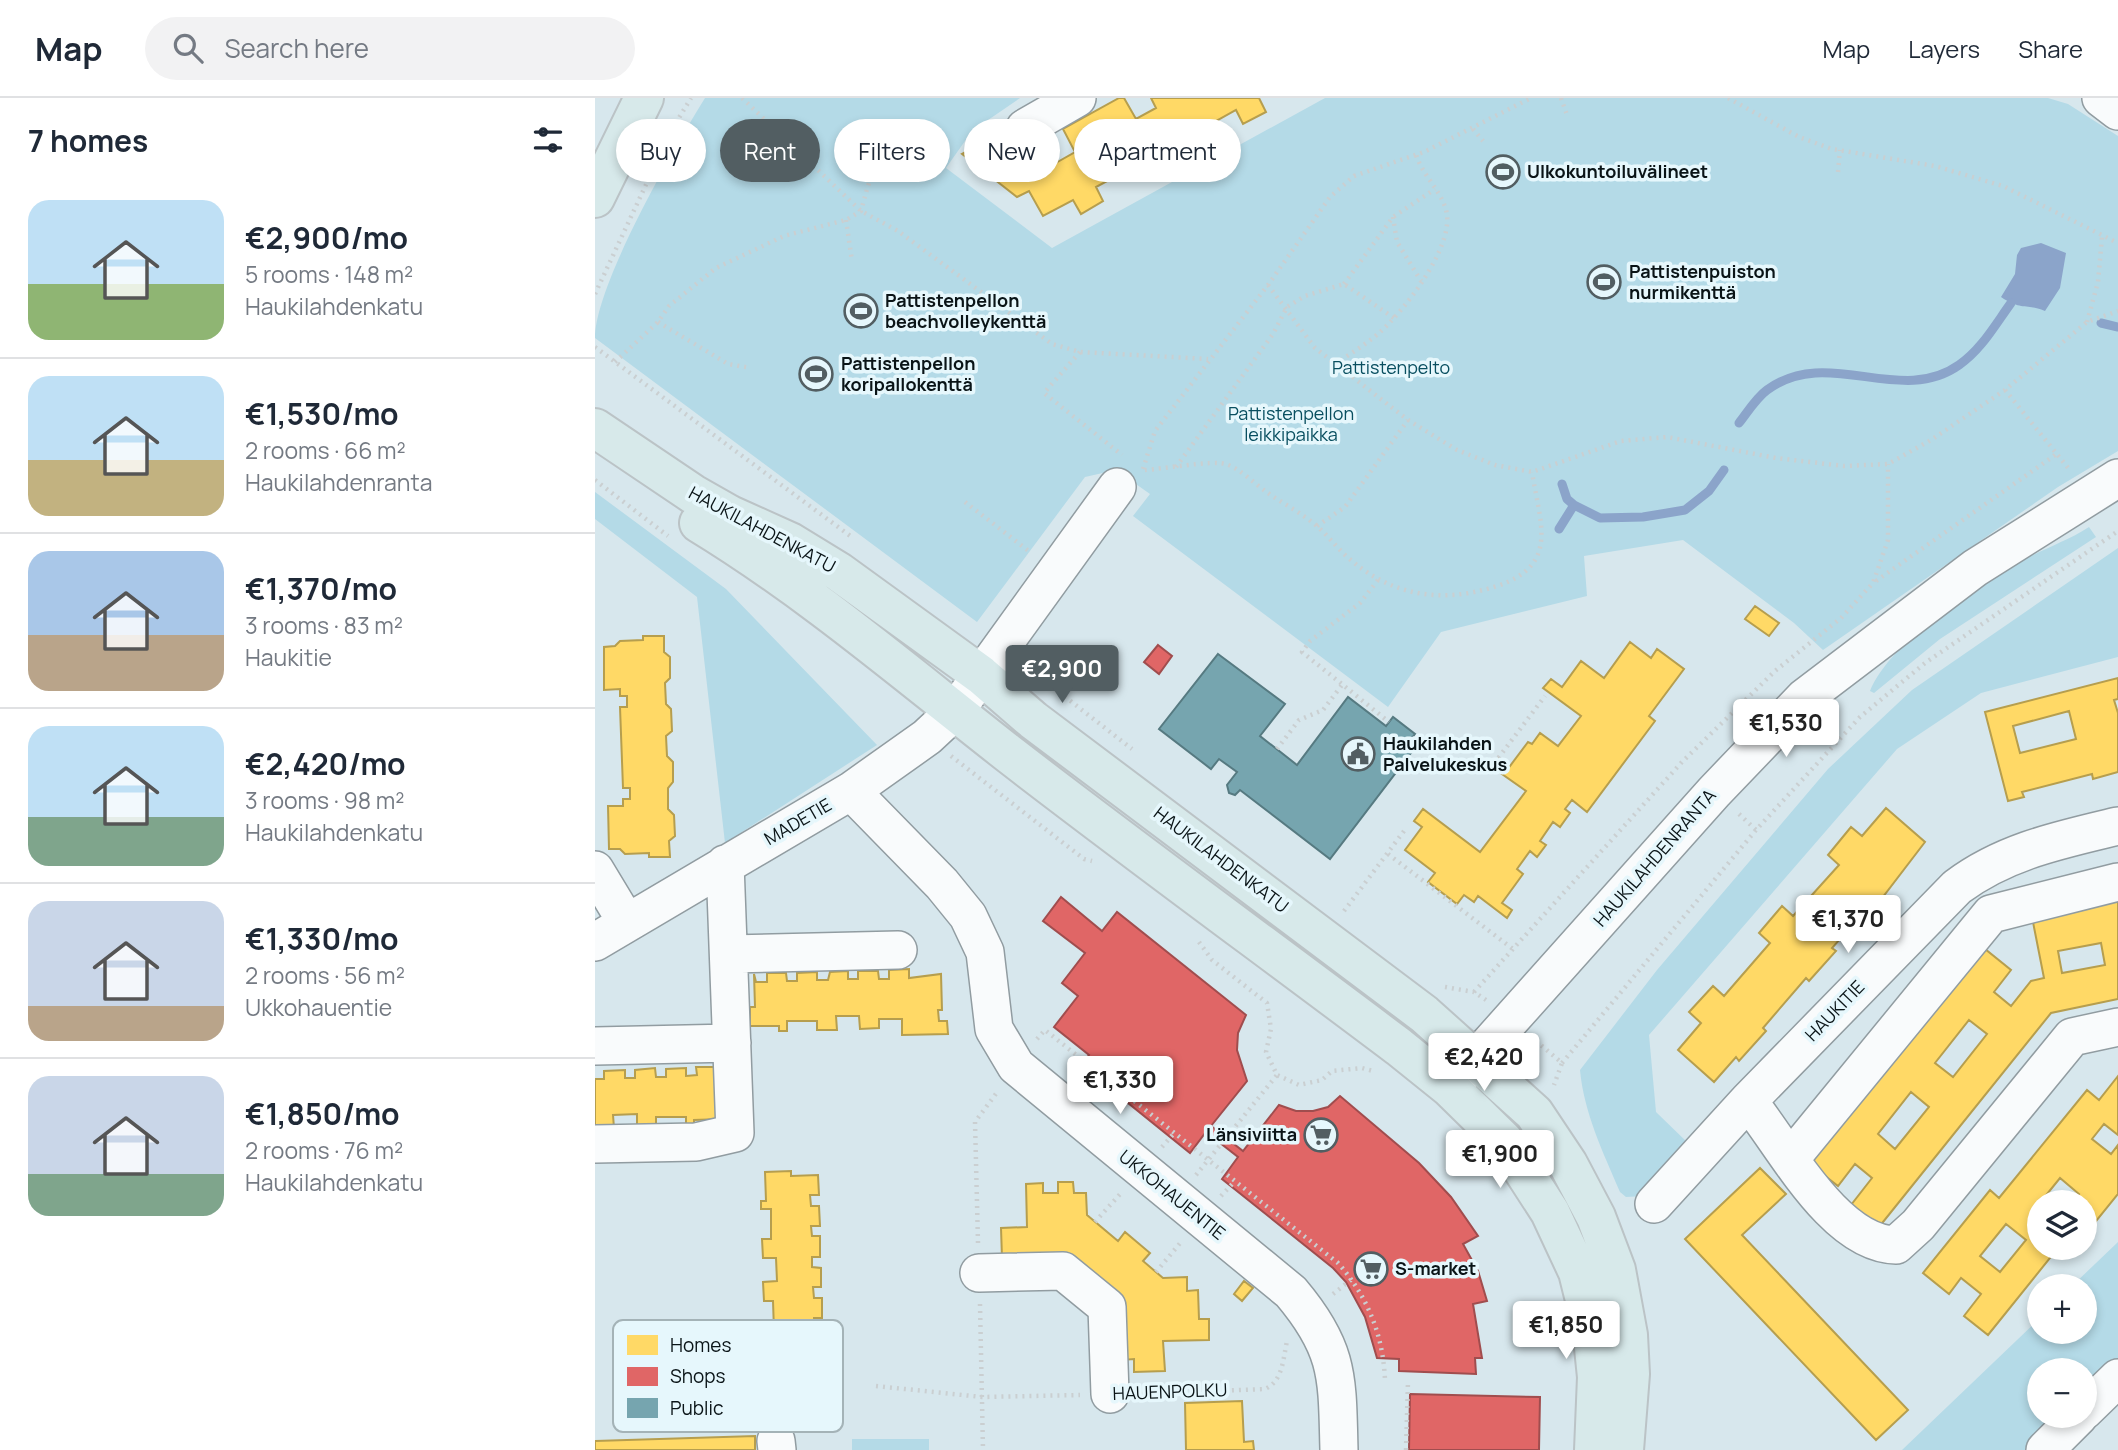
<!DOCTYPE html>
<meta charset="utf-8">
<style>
:root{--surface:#fff;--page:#f2f2f3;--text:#1f2937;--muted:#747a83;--line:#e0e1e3;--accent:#525e62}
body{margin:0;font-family:Manrope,sans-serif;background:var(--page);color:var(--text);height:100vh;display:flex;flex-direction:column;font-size:26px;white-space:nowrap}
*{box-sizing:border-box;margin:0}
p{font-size:23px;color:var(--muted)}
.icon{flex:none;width:38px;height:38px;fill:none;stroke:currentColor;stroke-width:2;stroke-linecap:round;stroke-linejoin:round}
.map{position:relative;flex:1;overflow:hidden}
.details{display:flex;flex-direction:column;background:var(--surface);width:595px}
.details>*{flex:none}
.hud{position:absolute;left:21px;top:21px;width:665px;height:63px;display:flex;gap:14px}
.fabs{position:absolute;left:1432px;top:1092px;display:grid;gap:14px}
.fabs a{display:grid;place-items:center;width:70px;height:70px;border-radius:50%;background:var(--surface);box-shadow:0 4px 10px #0003;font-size:35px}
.price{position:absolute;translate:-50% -60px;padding:0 16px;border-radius:7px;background:#fff;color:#222;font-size:23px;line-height:46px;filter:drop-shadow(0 2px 4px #0008)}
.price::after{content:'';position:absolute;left:50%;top:42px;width:21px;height:16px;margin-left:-10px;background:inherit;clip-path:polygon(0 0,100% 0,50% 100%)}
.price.current{background:var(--accent);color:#fff}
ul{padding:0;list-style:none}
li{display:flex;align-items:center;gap:21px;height:175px;padding:0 28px}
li+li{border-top:2px solid var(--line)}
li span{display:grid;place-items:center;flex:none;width:196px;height:140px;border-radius:21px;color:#555}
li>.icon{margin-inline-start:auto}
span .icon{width:84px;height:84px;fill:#fffc;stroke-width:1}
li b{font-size:30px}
h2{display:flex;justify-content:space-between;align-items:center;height:84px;padding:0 28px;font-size:30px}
.chip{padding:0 24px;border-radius:32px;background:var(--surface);box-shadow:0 4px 10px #0003;font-size:24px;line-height:63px}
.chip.current{background:var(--accent);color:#fff}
header{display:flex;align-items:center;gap:42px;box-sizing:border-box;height:98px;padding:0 35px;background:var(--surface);border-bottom:2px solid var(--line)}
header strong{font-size:33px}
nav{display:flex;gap:38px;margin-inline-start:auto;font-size:24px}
.search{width:490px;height:63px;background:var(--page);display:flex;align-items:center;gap:18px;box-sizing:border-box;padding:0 24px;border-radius:38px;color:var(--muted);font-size:26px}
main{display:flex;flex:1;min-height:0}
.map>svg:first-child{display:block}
.green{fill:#b4dae7}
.water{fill:#8ba4ca}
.homes{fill:#ffd966;stroke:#b69e4e;stroke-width:2;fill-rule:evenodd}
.shops{fill:#e06666;stroke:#a04d4e;stroke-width:2}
.public{fill:#76a5af;stroke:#567a81;stroke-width:2}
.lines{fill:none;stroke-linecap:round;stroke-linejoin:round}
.stream{stroke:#8ba4ca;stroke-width:9}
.minor-casing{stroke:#919ca1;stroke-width:40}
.major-casing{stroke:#bbc3c6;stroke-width:42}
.path{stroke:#cacfd1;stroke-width:4.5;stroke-dasharray:2 5;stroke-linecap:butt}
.minor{stroke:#f9fbfc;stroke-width:37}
.major{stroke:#d7e9ea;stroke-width:38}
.labels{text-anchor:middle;stroke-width:7;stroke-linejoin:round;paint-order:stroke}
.poi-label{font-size:18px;font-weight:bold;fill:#0a1417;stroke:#e6f7fc;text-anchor:start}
.park-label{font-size:18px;fill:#094f60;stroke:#e6f7fc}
.street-label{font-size:18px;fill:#0a1417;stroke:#e6f7fc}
.key{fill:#e6f7fc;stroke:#a4b3b7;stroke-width:2}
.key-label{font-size:19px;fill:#0a1417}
</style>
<header>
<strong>Map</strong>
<div class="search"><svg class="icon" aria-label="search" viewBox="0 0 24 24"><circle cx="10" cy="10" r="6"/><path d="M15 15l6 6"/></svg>Search here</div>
<nav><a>Map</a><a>Layers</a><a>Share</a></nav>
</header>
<main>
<section class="details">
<h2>7 homes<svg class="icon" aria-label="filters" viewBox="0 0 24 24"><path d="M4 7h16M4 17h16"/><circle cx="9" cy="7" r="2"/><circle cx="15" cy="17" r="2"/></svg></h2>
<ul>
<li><span style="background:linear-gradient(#bfe0f5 60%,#8fb573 0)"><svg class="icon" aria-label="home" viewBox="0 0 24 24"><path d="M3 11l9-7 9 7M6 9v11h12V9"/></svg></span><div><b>€2,900/mo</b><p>5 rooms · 148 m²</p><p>Haukilahdenkatu</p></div></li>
<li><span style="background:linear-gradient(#bfe0f5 60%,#c2b280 0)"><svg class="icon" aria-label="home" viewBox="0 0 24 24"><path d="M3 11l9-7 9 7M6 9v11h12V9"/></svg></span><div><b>€1,530/mo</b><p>2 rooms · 66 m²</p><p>Haukilahdenranta</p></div></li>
<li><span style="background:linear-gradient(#a9c7e8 60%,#b9a48a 0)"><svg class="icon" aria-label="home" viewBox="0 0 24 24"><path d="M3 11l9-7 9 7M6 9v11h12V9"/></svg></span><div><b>€1,370/mo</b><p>3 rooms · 83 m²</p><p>Haukitie</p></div></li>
<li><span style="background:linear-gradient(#bfe0f5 65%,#7fa58c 0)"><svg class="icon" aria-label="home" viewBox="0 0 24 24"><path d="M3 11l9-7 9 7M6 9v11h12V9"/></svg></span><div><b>€2,420/mo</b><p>3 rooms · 98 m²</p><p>Haukilahdenkatu</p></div></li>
<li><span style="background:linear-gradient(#c9d6e8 75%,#b9a48a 0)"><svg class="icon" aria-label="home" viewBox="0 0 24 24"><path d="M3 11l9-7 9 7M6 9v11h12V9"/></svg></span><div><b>€1,330/mo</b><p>2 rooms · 56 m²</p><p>Ukkohauentie</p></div></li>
<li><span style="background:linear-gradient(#c9d6e8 70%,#7fa58c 0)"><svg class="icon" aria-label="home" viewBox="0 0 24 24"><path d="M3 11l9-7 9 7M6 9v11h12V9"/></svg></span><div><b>€1,850/mo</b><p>2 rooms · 76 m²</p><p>Haukilahdenkatu</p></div></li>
</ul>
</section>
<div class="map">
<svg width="1523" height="1352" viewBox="0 0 1523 1352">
<rect width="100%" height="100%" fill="#d7e7ed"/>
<!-- green -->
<path class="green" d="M110 0H425L377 33 351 70 457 150 730 0H1453L1473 6 1523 38V353L1463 389 1228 552 1199 525 1088 442 989 458 992 498 846 534 793 609 538 418 555 396 521 372 490 379 382 524 0 240C0 187 80 48 110 0Z
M0 394 131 491 282 647 130 745 102 499 0 421Z
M1494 429 1501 439 1345 541 1279 595 1275 593C1295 544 1384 484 1432 460 1453 449 1474 442 1494 429Z
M1523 450V559L1386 595 1302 651 1054 937 1061 1014 1095 1047 1048 1098 1031 1099 1025 1094C1008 1054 989 1015 985 972L1062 872 1233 671 1317 592Z
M1523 1144V1265L1489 1299V1272H1444V1318H1470L1435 1352H1307L1444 1221V1234H1489V1188H1477Z
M257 1341H334V1352H257Z"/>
<!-- water -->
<path class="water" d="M1446 145 1471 155 1465 190 1450 213C1430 205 1427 213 1406 199L1420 176 1422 157 1426 150Z"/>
<!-- homes -->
<path class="homes" d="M524 0H529L541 21 561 10 556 0H664L671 14 648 26 641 12 582 45 590 59 567 71 560 57 501 89 508 103 486 116 478 102 448 118 434 93 422 99 367 56 404 36 417 59 446 43 459 66 480 54 468 31Z
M1160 508 1184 525 1174 538 1150 521Z
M48 538H69V554L75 559V580L70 585 71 606 76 611 77 633 71 638 72 658 78 664V684L73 690V711L79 717 80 738 74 743 75 759H54V755L30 756 25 751H14L13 708H28V701H35V690H28L25 609H32V598H25V591L9 592V549L20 548 25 543 48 542Z
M1035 544 1056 560 1062 551 1089 571 1054 618 1060 623 992 714 977 702 970 711 975 715 965 729 958 724 945 743 951 747 942 759 935 753 922 771 928 776 907 805 917 812 912 820 883 798 879 804 869 797 862 806 833 784 840 775 810 752 827 729 819 723 828 711 885 754 931 693 897 669 904 660 915 668 933 644 937 646 945 635 963 648 986 618 948 590 956 581 967 589 986 563 1009 580Z
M1523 580V601L1519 602 1523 615V674L1498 681 1497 676 1427 694 1429 699 1413 703 1390 614ZM1474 613 1481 641 1425 655 1418 628Z
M1291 710 1330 744 1284 804 1280 801 1237 850 1241 853 1214 883 1211 880 1168 930 1171 933 1144 963 1141 959 1119 984 1083 952 1106 925 1094 914 1118 888 1129 898 1175 845 1164 835 1187 808 1198 818 1244 767 1233 757 1256 729 1267 738Z
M1523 801V901L1456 915 1284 1129 1256 1107 1277 1080 1260 1066 1243 1088 1211 1063 1385 847 1416 872 1399 894 1416 908 1436 883 1449 880 1437 819ZM1506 845 1510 867 1467 875 1463 853ZM1374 922 1392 936 1358 979 1340 965ZM1316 994 1334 1009 1300 1051 1283 1036Z
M314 871V880L346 876 347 912H343L344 923H352L353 936 307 937V921H284V930L265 931 264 918H241L242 932H222V923H192V933H184V928H155V909H160L159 876 161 884H172V875H191L192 883H202V875L222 874V882H233L235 874 253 873V881H263V873H283L284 881H294V872Z
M101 969H121L128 1021 99 1022V1027L91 1028V1019H61V1029H42V1016L18 1017 19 1030H0V981H9V973L30 972V980H40V972L60 970 61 979H71V971L91 970V978L102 977Z
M1523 978V1037L1509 1026 1497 1041 1516 1056 1523 1047V1096L1489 1138V1104H1477L1484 1096 1465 1080 1439 1112 1444 1115V1150H1463L1393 1237 1369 1218 1386 1196 1366 1180 1354 1196 1328 1175 1395 1092 1404 1100 1492 992 1504 1002ZM1411 1126 1431 1142 1405 1174 1385 1158Z
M1165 1070 1191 1096 1147 1137 1313 1312 1281 1342 1090 1141Z
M196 1073V1078L223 1077 224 1097H215L216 1108H224L225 1128H216L217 1138H225V1159H217V1169L226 1170V1189H218L219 1200H227V1220H219V1231H228V1249L220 1251V1261L228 1263 201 1264V1269L176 1270 175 1240H170V1233H179L178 1203H169L168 1184 182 1183 181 1160H168L167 1141H176V1111H166V1103H171L170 1074Z
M463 1084H478L479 1095H491L492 1117 523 1143 530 1134 555 1155 548 1163 568 1180 592 1179V1193L603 1192 604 1221H614V1242L568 1243 570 1273 539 1274V1261L527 1262 467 1159 407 1160 406 1130 432 1129 431 1086 448 1085V1095H463Z
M649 1183 658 1190 647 1203 639 1196Z
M647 1303 649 1344 658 1343 659 1352H591L590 1305Z
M160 1338V1352H0V1343Z"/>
<!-- shops -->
<path class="shops" d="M563 547 577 558 564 576 549 564Z
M466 799 507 833 522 814 651 917 643 935 642 952 652 983 616 1028 648 1053 684 1007 701 1013H718L733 1009 745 998 824 1065 856 1099 883 1138 868 1146 883 1173 892 1203 878 1206 887 1260H880L881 1276 804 1273V1261L782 1260 770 1219 751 1184 738 1170 627 1081 643 1059 611 1034 595 1055 486 967 494 957 459 929 483 898 467 885 490 855 448 823Z
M815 1296 945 1299 944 1352H814Z"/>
<!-- public -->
<path class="public" d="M623 556 690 606 665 638 702 667 753 599 791 628 798 619 820 636 812 646 819 651 735 761 645 692 640 697 634 695 632 687 642 674 624 661 616 671 564 631Z"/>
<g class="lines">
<!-- stream -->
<path class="stream" d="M1506 225 1523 229
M1144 325C1152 315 1161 300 1172 292 1233 247 1305 309 1364 267 1386 252 1400 227 1416 205
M967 386 972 401 979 407
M964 431 979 407 1005 420 1048 419 1090 412 1114 393 1129 372"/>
<defs>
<path id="minor" d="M1506 0 1523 13
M430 30 482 0
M256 693 347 786 373 818 390 854 399 931 421 968 696 1194C745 1252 742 1280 744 1352
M0 772 32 825
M0 844 256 693 332 639 361 612 522 389
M134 856 303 852
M0 948 137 945
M861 983 1119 694 1209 600 1380 470 1523 380
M1153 1003C1189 1047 1239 1146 1301 1147L1323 1127 1477 939 1523 929
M0 1046 101 1044 140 1035 130 766
M1196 1060 1396 816 1523 784
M1059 1106 1153 1003 1362 789C1410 753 1465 742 1523 728
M384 1175 468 1173 512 1209 515 1296
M1489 1313 1523 1280
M181 1343 182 1352
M1450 1352 1484 1318"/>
<path id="major" d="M0 100 49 0
M0 330 98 396 135 417 195 444 244 474 386 577 438 622 829 916 939 1015 973 1066 1001 1119 1021 1172 1033 1237 1035 1276 1029 1352
M104 425C214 492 313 577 414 656 542 755 674 851 804 949L855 990 909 1043 955 1114 983 1174 997 1230 1002 1279 999 1352"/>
</defs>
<!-- minor casing -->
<use href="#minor" class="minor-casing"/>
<!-- major casing -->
<use href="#major" class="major-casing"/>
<!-- path -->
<path class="path" d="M147 0 266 113 303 133 457 246 485 254 613 261
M966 0 972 17
M1133 0 1204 39 1237 51 1340 68 1408 88 1523 145
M878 31 888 43
M1243 74 1245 52
M798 119 802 144 826 183
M251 122 257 163
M749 186 798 119 840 91
M673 187 720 250 813 322 862 352 900 367 937 374 1026 343 1072 339 1181 360 1249 368 1293 366 1336 342 1410 292 1492 224 1523 213
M0 196 76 33 96 0
M63 224 133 266 156 270
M1492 224 1503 184 1507 139
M0 249 258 440
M485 254 449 295 527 357
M20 264 63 224 74 208 121 170 189 138 251 122 266 113C275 80 281 53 309 30
M740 266C755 256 770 247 784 235 809 213 861 147 851 112 845 91 827 77 821 56
M1410 292 1474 371
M581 369 678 236 692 209 710 198 749 186 799 220
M548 371 560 333 673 187 735 99 759 78 829 54 936 0
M550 372C567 371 618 362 630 366 643 369 659 385 670 393 687 405 707 415 723 429 732 437 740 447 749 456 793 497 844 507 902 488 965 467 945 426 937 374
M0 382 73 438
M370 404 435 454
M722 428 750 409 813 322
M783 482 765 505 715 543 707 554 794 624
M1281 483 1463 355
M433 566 460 591 537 651
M817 640 831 650
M682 651 704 622 728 612 747 587
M356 658 489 761 497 763
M895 671 950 598
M1144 716 1161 732
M793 756 918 851
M749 813 809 733
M604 844 617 862 672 905 676 931 671 954 682 977 704 987 727 982 737 973 767 970 778 973
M850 889 879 894 891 902
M879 894 1087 664 1180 573 1246 520 1278 485 1293 442V366
M442 941 450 932 743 1165C773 1199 788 1237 790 1282
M941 943 967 965 959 987
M967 965 1161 732 1265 619 1330 565 1523 433
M567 1049 580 1034
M601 1077 682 977
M626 1098 640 1083
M500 1124 526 1095
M383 1145 380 1024 403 993
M561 1174 586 1144
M738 1196 757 1181
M385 1206 388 1352
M281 1288 387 1299 485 1297
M546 1296 670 1291C688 1283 688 1261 692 1243
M811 1352 813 1283"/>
<!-- minor -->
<use href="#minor" class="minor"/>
<!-- major -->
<use href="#major" class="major"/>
</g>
<!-- icons -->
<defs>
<symbol id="stadium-ring" viewBox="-11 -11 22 22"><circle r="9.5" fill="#e6f7fc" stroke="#525e62" stroke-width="1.5"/><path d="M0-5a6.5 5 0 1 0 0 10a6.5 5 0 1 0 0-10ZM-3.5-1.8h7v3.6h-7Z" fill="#525e62"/></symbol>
<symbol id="civic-ring" viewBox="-11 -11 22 22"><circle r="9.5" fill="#e6f7fc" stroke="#525e62" stroke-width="1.5"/><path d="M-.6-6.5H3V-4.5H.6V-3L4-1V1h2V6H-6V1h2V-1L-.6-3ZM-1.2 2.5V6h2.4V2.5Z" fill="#525e62"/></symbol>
<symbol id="supermarket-ring" viewBox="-11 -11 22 22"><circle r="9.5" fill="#e6f7fc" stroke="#525e62" stroke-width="1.5"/><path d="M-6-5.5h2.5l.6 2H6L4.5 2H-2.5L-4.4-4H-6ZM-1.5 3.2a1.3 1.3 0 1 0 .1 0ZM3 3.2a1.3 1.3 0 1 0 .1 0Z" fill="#525e62"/></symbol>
</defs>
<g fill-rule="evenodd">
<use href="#stadium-ring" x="889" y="55" width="38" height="38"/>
<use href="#stadium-ring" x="990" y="165" width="38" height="38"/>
<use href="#stadium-ring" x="247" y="194" width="38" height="38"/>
<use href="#stadium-ring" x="202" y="257" width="38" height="38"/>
<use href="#civic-ring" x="744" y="637" width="38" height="38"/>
<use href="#supermarket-ring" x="707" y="1018" width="38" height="38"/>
<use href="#supermarket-ring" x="757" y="1152" width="38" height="38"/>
</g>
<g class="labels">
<!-- poi labels -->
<g class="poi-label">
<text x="932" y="80">Ulkokuntoiluvälineet</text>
<text x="1034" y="180">Pattistenpuiston<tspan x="1034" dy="21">nurmikenttä</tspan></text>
<text x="290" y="209">Pattistenpellon<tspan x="290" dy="21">beachvolleykenttä</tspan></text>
<text x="246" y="272">Pattistenpellon<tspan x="246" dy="21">koripallokenttä</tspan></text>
<text x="788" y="652">Haukilahden<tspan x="788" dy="21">Palvelukeskus</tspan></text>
<text x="702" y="1043" text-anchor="end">Länsiviitta</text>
<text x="800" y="1177">S-market</text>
</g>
<!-- park labels -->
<g class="park-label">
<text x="796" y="276">Pattistenpelto</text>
<text x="696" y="322">Pattistenpellon<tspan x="696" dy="21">leikkipaikka</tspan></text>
</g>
<!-- street labels -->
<g class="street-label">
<text transform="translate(167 432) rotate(28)" y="6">HAUKILAHDENKATU</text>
<text transform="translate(203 724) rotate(-30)" y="6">MADETIE</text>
<text transform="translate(1060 760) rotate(-49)" y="6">HAUKILAHDENRANTA</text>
<text transform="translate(626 762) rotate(37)" y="6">HAUKILAHDENKATU</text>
<text transform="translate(1240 913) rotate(-46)" y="6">HAUKITIE</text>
<text transform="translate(577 1097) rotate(39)" y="6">UKKOHAUENTIE</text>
<text transform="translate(575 1294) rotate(-2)" y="6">HAUENPOLKU</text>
</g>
</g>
<!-- legend -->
<rect x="18" y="1222" width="230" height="112" rx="10" class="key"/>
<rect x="32" y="1237" width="31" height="20" fill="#ffd966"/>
<rect x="32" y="1269" width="31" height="19" fill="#e06666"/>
<rect x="32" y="1300" width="31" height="20" fill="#76a5af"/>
<g class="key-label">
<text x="75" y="1254">Homes</text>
<text x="75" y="1285">Shops</text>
<text x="75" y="1317">Public</text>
</g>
</svg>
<div class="fabs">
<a><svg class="icon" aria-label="layers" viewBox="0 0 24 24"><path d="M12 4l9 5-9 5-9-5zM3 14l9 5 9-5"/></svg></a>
<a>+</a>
<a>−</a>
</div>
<b class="price current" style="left:467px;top:607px">€2,900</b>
<b class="price" style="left:1191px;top:661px">€1,530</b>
<b class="price" style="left:1253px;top:857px">€1,370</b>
<b class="price" style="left:889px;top:995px">€2,420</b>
<b class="price" style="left:525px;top:1018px">€1,330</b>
<b class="price" style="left:905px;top:1092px">€1,900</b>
<b class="price" style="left:971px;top:1263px">€1,850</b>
<div class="hud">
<a class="chip">Buy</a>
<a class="chip current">Rent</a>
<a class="chip">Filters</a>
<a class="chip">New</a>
<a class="chip">Apartment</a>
</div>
</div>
</main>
